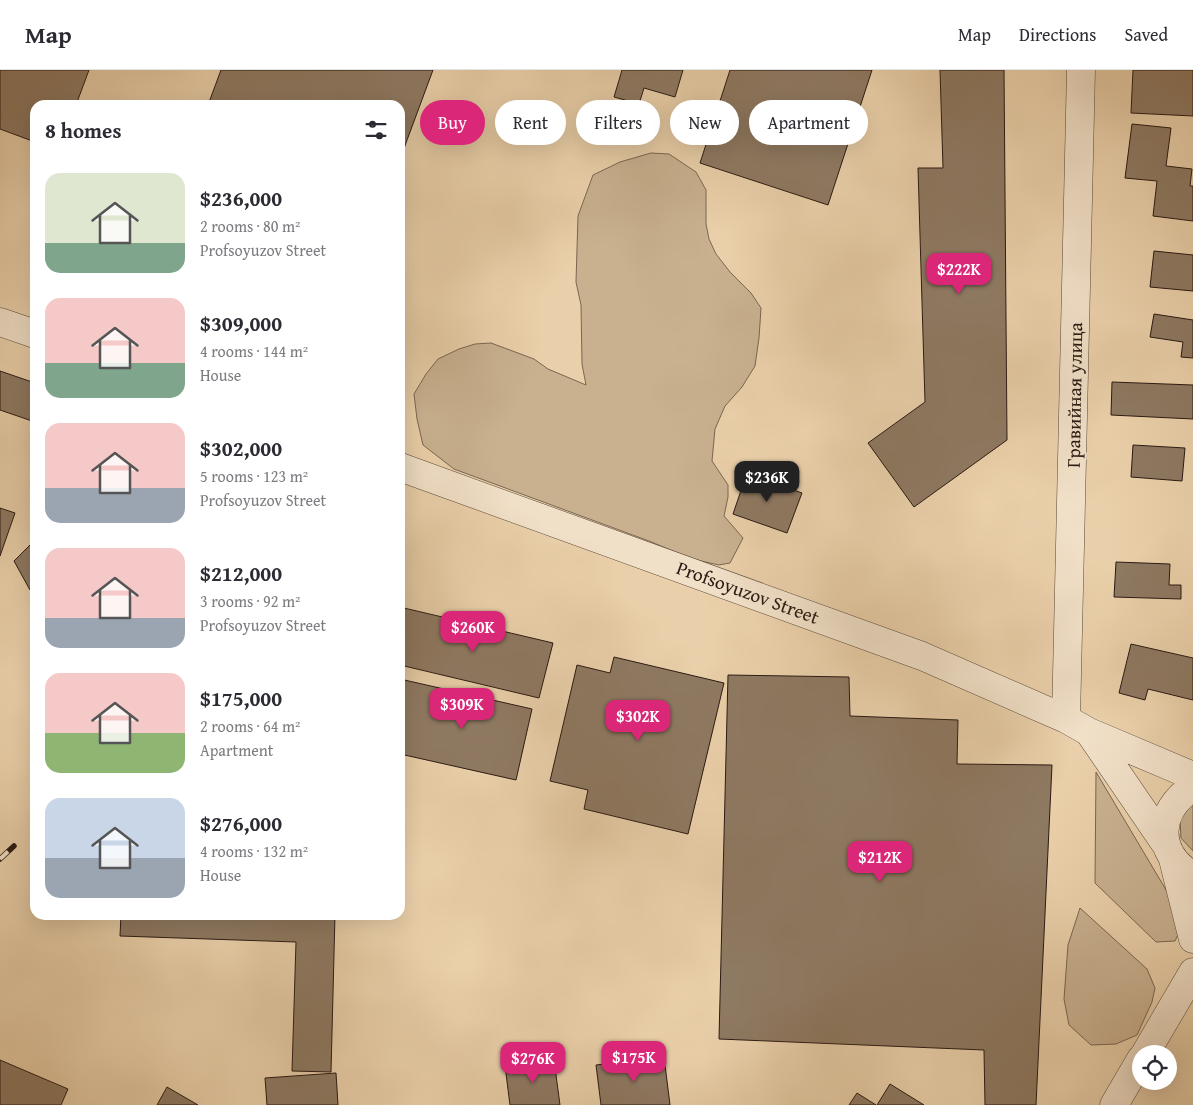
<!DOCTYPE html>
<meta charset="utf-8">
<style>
:root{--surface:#fff;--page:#f7f7f7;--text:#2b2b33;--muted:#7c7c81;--line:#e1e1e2;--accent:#db2777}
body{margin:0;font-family:"Gentium Book Plus",serif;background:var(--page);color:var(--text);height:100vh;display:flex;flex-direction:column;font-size:19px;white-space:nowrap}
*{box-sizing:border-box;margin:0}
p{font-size:16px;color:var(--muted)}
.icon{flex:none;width:28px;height:28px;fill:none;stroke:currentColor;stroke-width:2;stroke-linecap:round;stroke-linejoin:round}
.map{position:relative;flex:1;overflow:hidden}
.drawer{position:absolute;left:30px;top:30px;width:375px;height:820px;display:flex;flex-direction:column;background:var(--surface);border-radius:15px;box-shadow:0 5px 20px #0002}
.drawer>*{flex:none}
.banner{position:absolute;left:420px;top:30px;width:475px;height:45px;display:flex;gap:10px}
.tools{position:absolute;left:1132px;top:975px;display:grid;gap:10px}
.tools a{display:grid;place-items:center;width:45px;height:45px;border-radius:50%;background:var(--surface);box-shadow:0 5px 20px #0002;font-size:25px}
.price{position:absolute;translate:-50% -42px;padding:0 11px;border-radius:10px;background:var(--accent);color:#fff;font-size:16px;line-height:32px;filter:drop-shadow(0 1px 2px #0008)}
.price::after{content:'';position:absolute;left:50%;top:30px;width:15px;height:11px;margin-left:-8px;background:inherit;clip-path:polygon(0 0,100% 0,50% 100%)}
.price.current{background:#222;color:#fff}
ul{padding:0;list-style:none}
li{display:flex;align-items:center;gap:15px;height:125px;padding:0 15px}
li span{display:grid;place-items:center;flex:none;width:140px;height:100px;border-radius:15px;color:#555}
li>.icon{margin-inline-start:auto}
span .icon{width:60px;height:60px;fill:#fffc;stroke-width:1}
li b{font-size:21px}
h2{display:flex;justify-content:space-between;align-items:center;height:60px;padding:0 15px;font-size:21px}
.tag{padding:0 18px;border-radius:22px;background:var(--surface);box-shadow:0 5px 20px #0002;font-size:18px;line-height:45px}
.tag.current{background:var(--accent);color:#fff}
header{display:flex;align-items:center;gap:30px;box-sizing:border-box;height:70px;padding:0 25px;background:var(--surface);border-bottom:1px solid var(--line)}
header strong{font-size:24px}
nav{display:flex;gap:28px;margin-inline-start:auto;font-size:18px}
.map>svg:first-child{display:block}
.green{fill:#c9b190;stroke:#7a6652}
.building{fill:#8e7962;stroke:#2a1a13}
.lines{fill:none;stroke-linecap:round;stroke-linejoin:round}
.minor-casing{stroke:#5a4839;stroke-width:29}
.minor{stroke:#f1e0c8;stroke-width:28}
.rail-casing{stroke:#2a1a13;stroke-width:5.5}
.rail{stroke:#f1e0c8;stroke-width:4;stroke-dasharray:11;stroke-linecap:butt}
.labels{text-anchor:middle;stroke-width:4.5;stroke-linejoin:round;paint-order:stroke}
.street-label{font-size:19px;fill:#2a1a13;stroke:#f1e0c8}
</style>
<header>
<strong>Map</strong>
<nav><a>Map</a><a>Directions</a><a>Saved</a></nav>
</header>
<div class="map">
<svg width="1193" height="1035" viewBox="0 0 1193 1035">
<rect width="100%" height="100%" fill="#ead0aa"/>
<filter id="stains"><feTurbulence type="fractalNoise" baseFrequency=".004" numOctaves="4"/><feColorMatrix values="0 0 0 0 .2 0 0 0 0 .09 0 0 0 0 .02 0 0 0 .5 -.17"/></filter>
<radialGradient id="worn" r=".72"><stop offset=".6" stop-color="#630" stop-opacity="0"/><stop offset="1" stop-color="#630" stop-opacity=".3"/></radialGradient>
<!-- green -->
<path class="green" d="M651 83 669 84 696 102 706 120V154L709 169 716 184 730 202 751 223 761 238 759 268 755 296 742 317 725 336 715 359 712 391 728 415V427L724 446 743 468 730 493 719 495 692 489 649 471 454 399 423 375 417 349 414 324 426 304 438 289 459 279 475 274 491 273 534 289 548 299 586 315 582 294 581 235 576 212 578 146 593 105 620 92Z
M1096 702 1175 835 1182 856 1175 871 1156 872 1095 813Z
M1193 732V781L1181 768 1180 749Z
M1080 838 1147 899 1155 918 1152 932 1137 965 1116 974 1091 975 1069 955 1064 929 1068 875Z"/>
<!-- building -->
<path class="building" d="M0 0H89L76 35H35V72L0 59Z
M221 0H433L400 89V35H208Z
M622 0H683L675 27 644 18 639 34 614 27Z
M730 0H872L828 135 700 93Z
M940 0H1004L1007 370 914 437 868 373 925 332 918 98H943Z
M1133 0H1193V46L1131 43Z
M1132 54 1171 58 1166 96 1192 99 1190 116H1193V151L1153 146 1157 111 1125 108Z
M1154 181 1193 185V221L1150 217Z
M1154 244 1193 250V288L1181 287 1183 272 1150 267Z
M0 301 35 313V352L0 340Z
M1112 312 1193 315V349L1111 345Z
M1133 375 1185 378 1182 411 1131 407Z
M747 403 802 423 787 463 733 444Z
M0 438 15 443 0 486Z
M35 470V517L30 520 14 491Z
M1116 492 1170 494 1169 515H1181V529L1114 527Z
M404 538 553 573 539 628 400 595V555Z
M1131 574 1193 588V630L1148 619 1145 630 1119 623Z
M614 587 724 613 688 764 584 739 588 720 550 711 577 595 610 603Z
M728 605 849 607 850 646 958 650 957 694 1052 695 1036 1035H985L984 980 719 969Z
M400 609 532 639 516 710 400 684Z
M121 845H335L331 1002 292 1001 296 872 120 866Z
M664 987 670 1035H601L596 995Z
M0 990 68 1019 61 1035H0Z
M554 990 560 1035H510L505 996Z
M336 1003 338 1035H267L265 1008Z
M890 1014 924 1035H877Z
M167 1017 198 1035H157Z
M857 1023 876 1035H849Z"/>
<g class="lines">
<defs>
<path id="minor" d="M0 252 35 264
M400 397 922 586 1066 649 1089 662 1193 706
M1066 649 1081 0
M1089 662 1167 776
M1193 717C1156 741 1154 782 1193 806
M1173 789 1193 869
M1145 984 1193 902
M1114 1035 1141 989"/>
</defs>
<!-- minor casing -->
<use href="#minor" class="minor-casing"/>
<!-- minor -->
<use href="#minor" class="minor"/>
<defs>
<path id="rail" d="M0 789 14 776"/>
</defs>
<!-- rail casing -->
<use href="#rail" class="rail-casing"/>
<!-- rail -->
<use href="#rail" class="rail"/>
</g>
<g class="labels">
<!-- street labels -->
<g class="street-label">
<text transform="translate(1074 325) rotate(-89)" y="7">Гравийная улица</text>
<text transform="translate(748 522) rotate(20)" y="7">Profsoyuzov Street</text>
</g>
</g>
<rect width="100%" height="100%" filter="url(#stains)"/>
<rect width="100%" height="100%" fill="url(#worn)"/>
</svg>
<div class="tools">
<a><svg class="icon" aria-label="locate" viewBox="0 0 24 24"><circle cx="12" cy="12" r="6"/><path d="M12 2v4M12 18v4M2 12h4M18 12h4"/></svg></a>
</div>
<b class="price" style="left:959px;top:225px">$222K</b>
<b class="price current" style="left:767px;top:433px">$236K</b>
<b class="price" style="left:473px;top:583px">$260K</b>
<b class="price" style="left:462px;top:660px">$309K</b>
<b class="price" style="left:638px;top:672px">$302K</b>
<b class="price" style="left:880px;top:813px">$212K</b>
<b class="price" style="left:634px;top:1013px">$175K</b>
<b class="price" style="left:533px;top:1014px">$276K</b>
<div class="banner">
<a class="tag current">Buy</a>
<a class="tag">Rent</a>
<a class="tag">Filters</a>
<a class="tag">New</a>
<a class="tag">Apartment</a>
</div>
<section class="drawer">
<h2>8 homes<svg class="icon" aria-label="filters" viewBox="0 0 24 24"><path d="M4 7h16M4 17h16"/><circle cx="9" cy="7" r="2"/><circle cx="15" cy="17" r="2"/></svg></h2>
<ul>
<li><span style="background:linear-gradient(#dfe7d0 70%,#7fa58c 0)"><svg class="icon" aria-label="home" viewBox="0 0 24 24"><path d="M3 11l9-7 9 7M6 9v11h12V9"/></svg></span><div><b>$236,000</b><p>2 rooms · 80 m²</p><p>Profsoyuzov Street</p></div></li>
<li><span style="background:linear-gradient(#f6c9c9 65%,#7fa58c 0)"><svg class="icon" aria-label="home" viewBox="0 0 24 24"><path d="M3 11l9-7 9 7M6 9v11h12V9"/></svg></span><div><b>$309,000</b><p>4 rooms · 144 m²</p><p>House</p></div></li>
<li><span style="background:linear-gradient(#f6c9c9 65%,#9aa5b1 0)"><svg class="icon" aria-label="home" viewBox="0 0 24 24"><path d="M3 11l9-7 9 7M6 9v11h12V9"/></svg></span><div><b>$302,000</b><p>5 rooms · 123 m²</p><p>Profsoyuzov Street</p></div></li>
<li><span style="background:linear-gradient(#f6c9c9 70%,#9aa5b1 0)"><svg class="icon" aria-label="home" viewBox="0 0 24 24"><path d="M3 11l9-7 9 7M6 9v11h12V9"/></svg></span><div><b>$212,000</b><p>3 rooms · 92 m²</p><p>Profsoyuzov Street</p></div></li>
<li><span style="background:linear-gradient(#f6c9c9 60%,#8fb573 0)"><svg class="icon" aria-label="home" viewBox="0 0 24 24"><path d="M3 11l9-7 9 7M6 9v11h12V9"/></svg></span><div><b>$175,000</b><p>2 rooms · 64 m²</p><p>Apartment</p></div></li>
<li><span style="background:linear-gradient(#c9d6e8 60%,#9aa5b1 0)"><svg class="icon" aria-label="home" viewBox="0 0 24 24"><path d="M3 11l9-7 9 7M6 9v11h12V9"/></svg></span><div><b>$276,000</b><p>4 rooms · 132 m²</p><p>House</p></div></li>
</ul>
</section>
</div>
